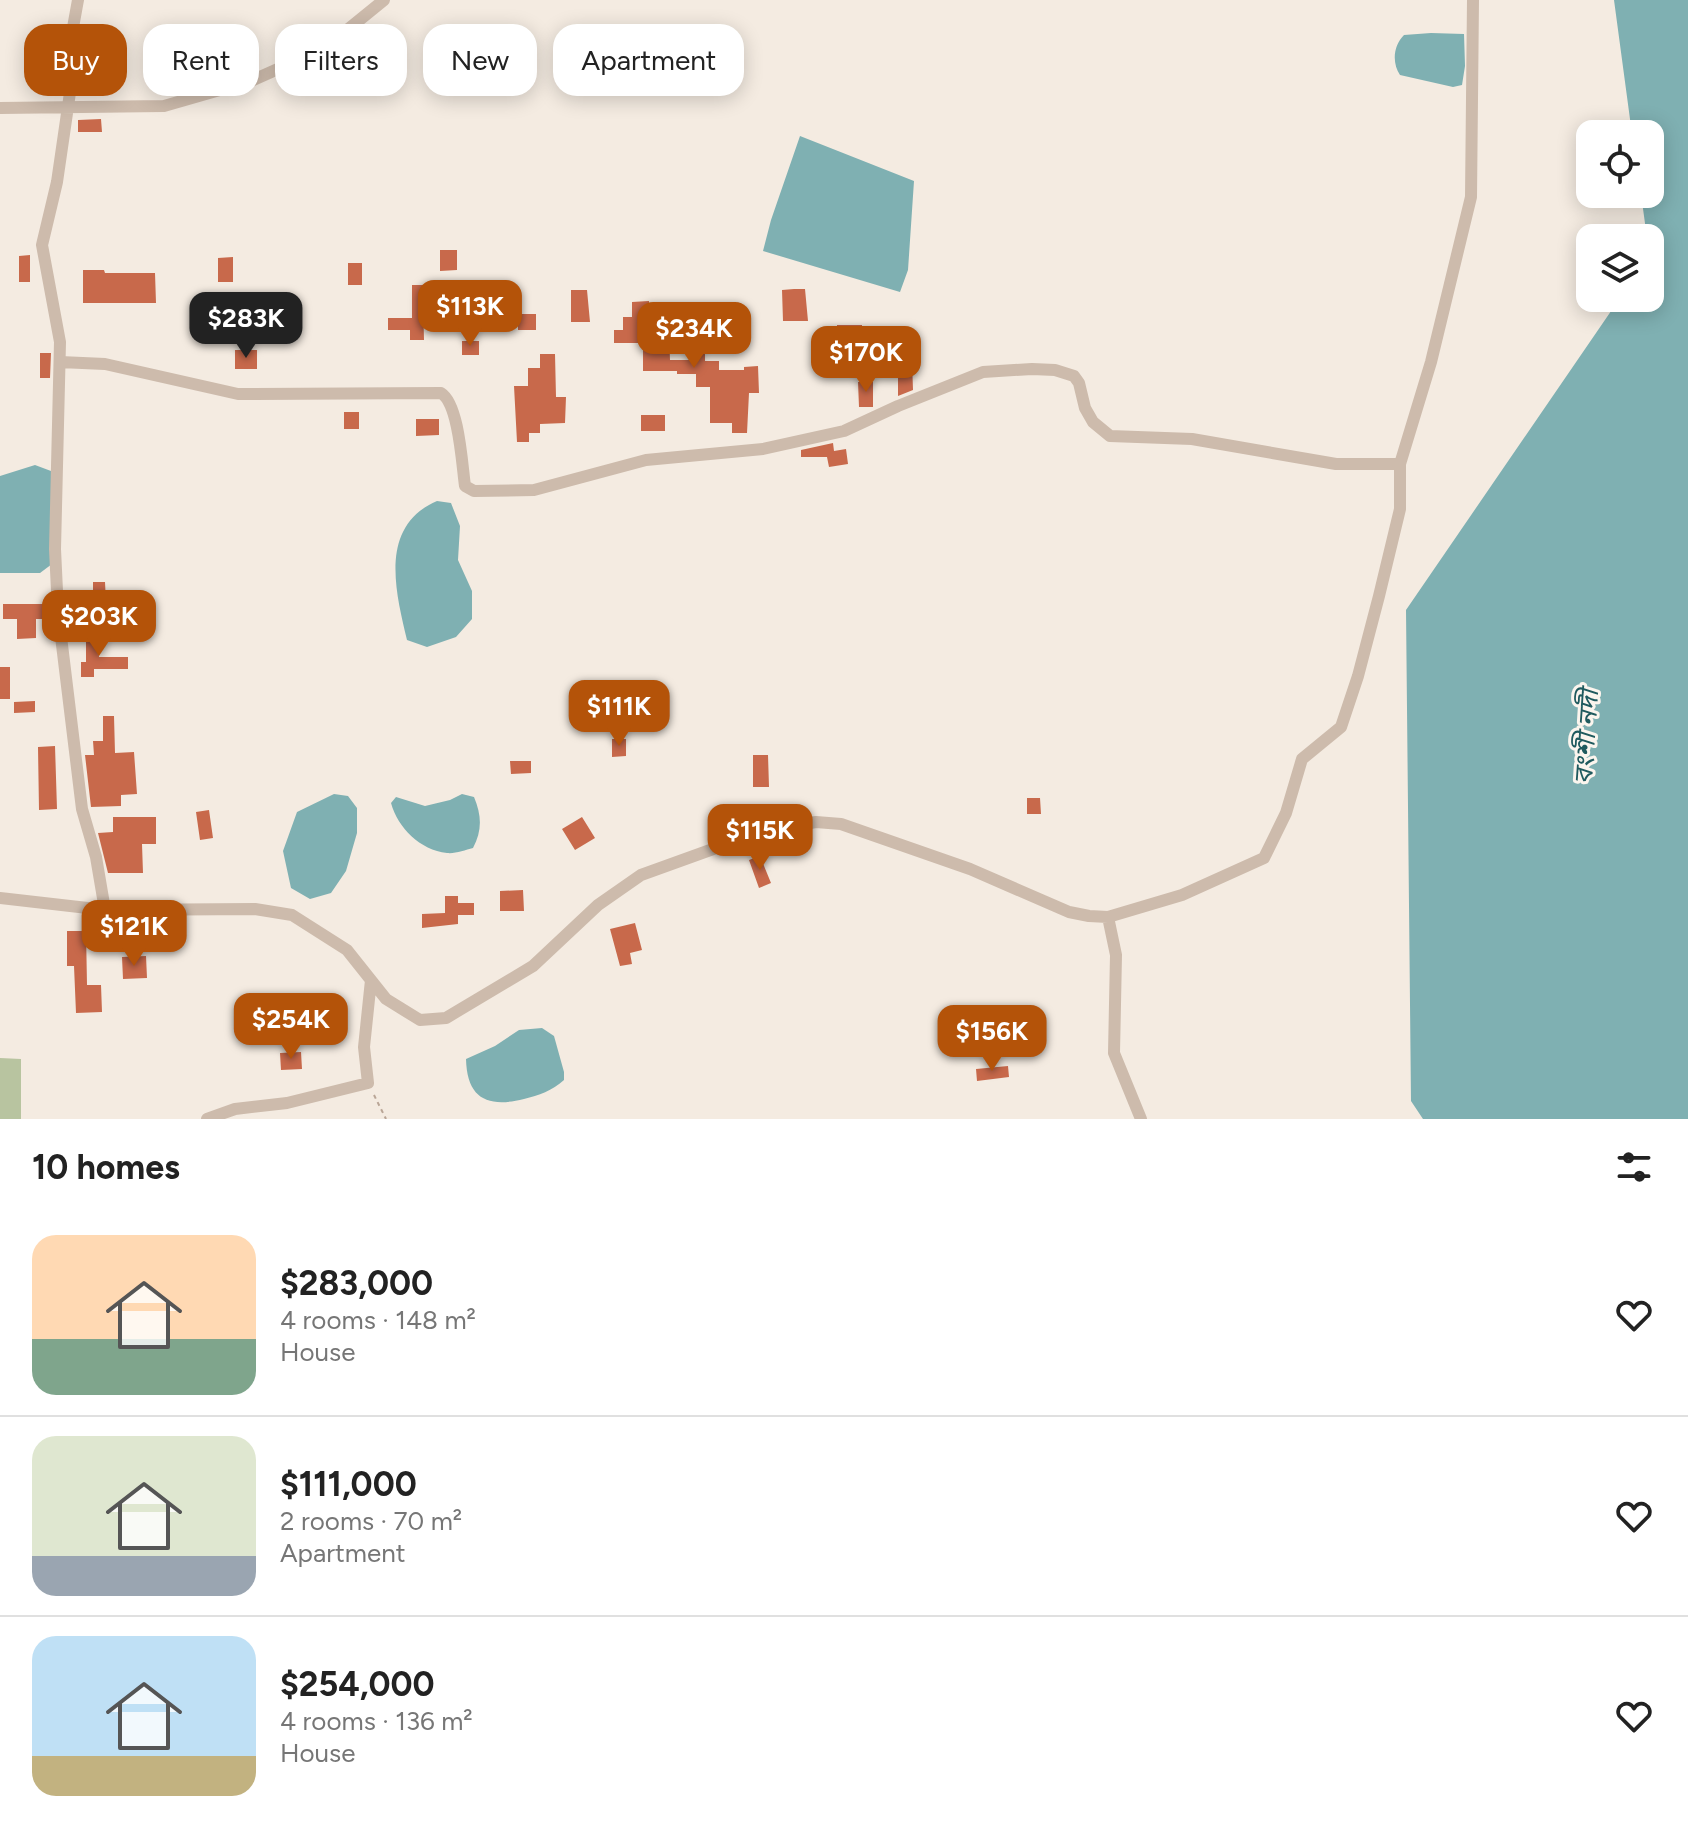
<!DOCTYPE html>
<meta charset="utf-8">
<style>
:root{--surface:#fff;--page:#f2f2f2;--text:#222;--muted:#767676;--line:#e0e0e0;--accent:#b45309}
body{margin:0;font-family:Figtree,"Noto Sans Bengali",sans-serif;background:var(--page);color:var(--text);height:100vh;display:flex;flex-direction:column;font-size:30px;white-space:nowrap}
*{box-sizing:border-box;margin:0}
p{font-size:26px;color:var(--muted)}
.icon{flex:none;width:44px;height:44px;fill:none;stroke:currentColor;stroke-width:2;stroke-linecap:round;stroke-linejoin:round}
.map{position:relative;height:1119px;overflow:hidden}
.drawer{display:flex;flex-direction:column;background:var(--surface);flex:1}
.drawer>*{flex:none}
.guide{position:absolute;left:24px;top:24px;width:800px;height:72px;display:flex;gap:16px}
.tools{position:absolute;left:1576px;top:120px;display:grid;gap:16px}
.tools a{display:grid;place-items:center;width:88px;height:88px;border-radius:16px;background:var(--surface);box-shadow:0 4px 20px #0003;font-size:40px}
.price{position:absolute;translate:-50% -68px;padding:0 18px;border-radius:16px;background:var(--accent);color:#fff;font-size:26px;line-height:52px;filter:drop-shadow(0 2px 4px #0008)}
.price::after{content:'';position:absolute;left:50%;top:48px;width:24px;height:18px;margin-left:-12px;background:inherit;clip-path:polygon(0 0,100% 0,50% 100%)}
.price.selected{background:#222;color:#fff}
ul{padding:0;list-style:none}
li{display:flex;align-items:center;gap:24px;height:200px;padding:0 32px}
li+li{border-top:2px solid var(--line)}
li span{display:grid;place-items:center;flex:none;width:224px;height:160px;border-radius:24px;color:#555}
li>.icon{margin-inline-start:auto}
span .icon{width:96px;height:96px;fill:#fffc;stroke-width:1}
li b{font-size:34px}
h2{display:flex;justify-content:space-between;align-items:center;height:96px;padding:0 32px;font-size:34px}
.chip{padding:0 28px;border-radius:24px;background:var(--surface);box-shadow:0 4px 20px #0003;font-size:28px;line-height:72px}
.chip.selected{background:var(--accent);color:#fff}
.map>svg:first-child{display:block}
.green{fill:#b8c4a0}
.water{fill:#7fb0b2}
.building{fill:#c8694b}
.lines{fill:none;stroke-linecap:round;stroke-linejoin:round}
.path{stroke:#b9a596;stroke-width:2;stroke-dasharray:4 4;stroke-linecap:butt}
.minor{stroke:#cdbbac;stroke-width:12}
.labels{text-anchor:middle;stroke-width:6;stroke-linejoin:round;paint-order:stroke}
.water-label{font-size:26px;font-style:italic;fill:#1f5a5e;stroke:#fbf5ee}
</style>
<div class="map">
<svg width="1688" height="1119" viewBox="0 0 1688 1119">
<rect width="100%" height="100%" fill="#f4ebe1"/>
<!-- green -->
<path class="green" d="M0 1058 21 1059V1119H0Z"/>
<!-- water -->
<path class="water" d="M1614 0H1688V1119H1423L1411 1101 1406 610 1620 298H1650V238H1647L1641 194H1650V134H1632Z
M1431 33 1464 34 1465 66 1462 85 1453 87 1400 75C1392 63 1393 46 1404 35Z
M800 136 914 181 908 270 900 292 763 251 771 220Z
M35 465 51 471 52 564 40 573H0V476Z
M437 501 451 503 460 526 458 560 472 591V619L456 637 427 647 407 640C395 590 379 526 437 501Z
M334 794 348 796 357 808V833L346 871 331 893 310 899 291 888 283 851 297 812Z
M462 794 474 797C482 816 482 831 473 848 465 850 455 854 447 853 420 850 398 828 391 803L396 797 425 806 450 800Z
M542 1028 554 1036 564 1072V1080C552 1091 539 1095 524 1099 488 1108 467 1099 466 1059L495 1046 519 1030Z"/>
<!-- building -->
<path class="building" d="M101 119 102 132H78V120Z
M440 250H457V270L440 271Z
M30 255V282H19V256Z
M233 257V282H218V258Z
M348 263H362V285H348Z
M83 270H104L105 273H155L156 303H83Z
M412 285H430L431 301H423L424 340H410V330H388V318H412Z
M794 289H805L808 321H783L782 290Z
M571 290H587L590 322H571Z
M649 301V333H669L670 360H695V349H705V361H719V370H744V367L758 366 759 393H749L747 433H732V423H710V387H696V374H677V371H643V343H614V330H623V317H632V302Z
M518 314H536V330H518Z
M229 318V336H205V319Z
M837 325H862V364H837Z
M462 341H479V355H462Z
M235 350H257V369H235Z
M40 353H51L50 378H40Z
M540 354H555L556 397H566L565 423 540 424V433H529V442H517L514 386H528V368H540Z
M898 361H912L913 390 898 396Z
M858 382H873V407H859Z
M344 412H359V429H344Z
M641 415H665V431H641Z
M416 419H439V435L416 436Z
M833 443 834 451 846 449 848 464 829 467 827 457H801V450Z
M93 582H105L106 602H93Z
M3 604H45L46 619H36V638L17 639V619H3Z
M98 630 99 657H128V669H94V677H81V662H86V631Z
M0 667H10V699H0Z
M35 701V712L14 713V702Z
M103 716H114L115 753 134 752 137 794 121 795V806L91 807 85 755H94L93 741H103Z
M612 739H626V756L612 757Z
M55 746 57 809 39 810 38 747Z
M753 755H768L769 787H753Z
M510 761H531V773L511 774Z
M1027 798H1040L1041 814H1027Z
M209 810 213 838 200 840 196 812Z
M113 817H156V844H142L143 873H108L98 833 113 832Z
M582 817 595 838 575 850 562 829Z
M760 856 771 883 759 888 749 860Z
M523 890 524 911H500V891Z
M445 896H458V903H474V915H458V924L422 928V914L445 913Z
M635 923 642 950 630 953 632 964 620 966 610 929Z
M67 931H86L87 985H101L102 1012 76 1013 74 966H67Z
M146 956 147 978 123 979 122 957Z
M338 1010 339 1029H326V1011Z
M301 1052 302 1069 281 1070 280 1053Z
M1008 1066 1009 1077 977 1081 976 1069Z"/>
<g class="lines">
<!-- path -->
<path class="path" d="M374 1095 386 1119"/>
<!-- minor -->
<path class="minor" d="M78 0 72 33 73 72 57 182 42 245 60 342 55 549 58 612 82 809 96 857 105 910
M0 108 164 106 251 81 325 48 384 0
M60 362 105 364 238 394 441 393C459 404 462 465 465 486L474 491 534 490 646 460 763 449 844 431 898 406 983 372 1032 369 1055 370 1074 376 1079 383 1085 408 1093 422 1110 436 1192 439 1336 464H1400
M0 898 105 910 255 909 292 915 347 950 386 999 420 1020 446 1018 533 966 598 905 641 875 738 840 787 827 816 822 841 824 970 869 1069 912 1089 916 1108 917 1182 895 1264 858 1286 813 1302 759 1341 727 1358 676 1379 596 1400 509V464L1431 362 1471 197 1473 0
M1108 917 1116 955 1114 1053 1141 1119
M207 1119 235 1109 287 1103 368 1083 364 1047 371 980"/>
</g>
<g class="labels">
<!-- water labels -->
<g class="water-label">
<text transform="translate(1586 737) rotate(-86)" y="9">বংশী নদী</text>
</g>
</g>
</svg>
<div class="tools">
<a><svg class="icon" aria-label="locate" viewBox="0 0 24 24"><circle cx="12" cy="12" r="6"/><path d="M12 2v4M12 18v4M2 12h4M18 12h4"/></svg></a>
<a><svg class="icon" aria-label="layers" viewBox="0 0 24 24"><path d="M12 4l9 5-9 5-9-5zM3 14l9 5 9-5"/></svg></a>
</div>
<b class="price" style="left:470px;top:348px">$113K</b>
<b class="price selected" style="left:246px;top:360px">$283K</b>
<b class="price" style="left:694px;top:370px">$234K</b>
<b class="price" style="left:866px;top:394px">$170K</b>
<b class="price" style="left:99px;top:658px">$203K</b>
<b class="price" style="left:619px;top:748px">$111K</b>
<b class="price" style="left:760px;top:872px">$115K</b>
<b class="price" style="left:134px;top:968px">$121K</b>
<b class="price" style="left:291px;top:1061px">$254K</b>
<b class="price" style="left:992px;top:1073px">$156K</b>
<div class="guide">
<a class="chip selected">Buy</a>
<a class="chip">Rent</a>
<a class="chip">Filters</a>
<a class="chip">New</a>
<a class="chip">Apartment</a>
</div>
</div>
<section class="drawer">
<h2>10 homes<svg class="icon" aria-label="filters" viewBox="0 0 24 24"><path d="M4 7h16M4 17h16"/><circle cx="9" cy="7" r="2"/><circle cx="15" cy="17" r="2"/></svg></h2>
<ul>
<li><span style="background:linear-gradient(#ffd9b3 65%,#7fa58c 0)"><svg class="icon" aria-label="home" viewBox="0 0 24 24"><path d="M3 11l9-7 9 7M6 9v11h12V9"/></svg></span><div><b>$283,000</b><p>4 rooms · 148 m²</p><p>House</p></div><svg class="icon" aria-label="heart" viewBox="0 0 24 24"><path d="M12 20l-8-8c-3-5 5-10 8-4 3-6 11-1 8 4z"/></svg></li>
<li><span style="background:linear-gradient(#dfe7d0 75%,#9aa5b1 0)"><svg class="icon" aria-label="home" viewBox="0 0 24 24"><path d="M3 11l9-7 9 7M6 9v11h12V9"/></svg></span><div><b>$111,000</b><p>2 rooms · 70 m²</p><p>Apartment</p></div><svg class="icon" aria-label="heart" viewBox="0 0 24 24"><path d="M12 20l-8-8c-3-5 5-10 8-4 3-6 11-1 8 4z"/></svg></li>
<li><span style="background:linear-gradient(#bfe0f5 75%,#c2b280 0)"><svg class="icon" aria-label="home" viewBox="0 0 24 24"><path d="M3 11l9-7 9 7M6 9v11h12V9"/></svg></span><div><b>$254,000</b><p>4 rooms · 136 m²</p><p>House</p></div><svg class="icon" aria-label="heart" viewBox="0 0 24 24"><path d="M12 20l-8-8c-3-5 5-10 8-4 3-6 11-1 8 4z"/></svg></li>
</ul>
</section>
